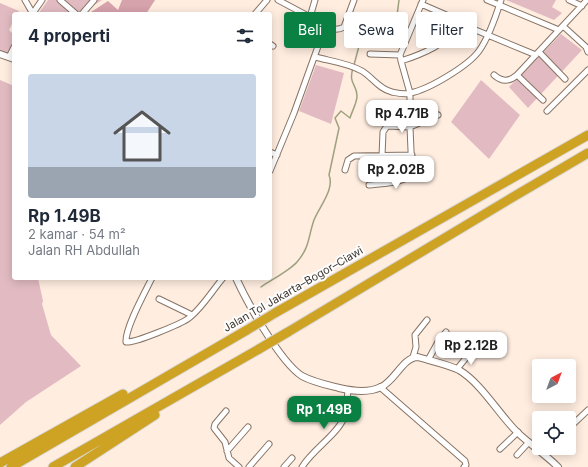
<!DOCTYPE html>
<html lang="id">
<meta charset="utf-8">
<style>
:root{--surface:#fff;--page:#f6f6f7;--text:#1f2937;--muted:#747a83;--accent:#0b8043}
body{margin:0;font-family:Inter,sans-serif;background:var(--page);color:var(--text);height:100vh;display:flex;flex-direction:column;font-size:15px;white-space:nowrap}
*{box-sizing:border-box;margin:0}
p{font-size:13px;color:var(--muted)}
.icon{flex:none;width:22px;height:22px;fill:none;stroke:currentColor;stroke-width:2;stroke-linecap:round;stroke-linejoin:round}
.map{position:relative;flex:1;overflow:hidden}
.sheet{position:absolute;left:12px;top:12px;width:260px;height:268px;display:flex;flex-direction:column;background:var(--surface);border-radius:4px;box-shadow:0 2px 10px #0003}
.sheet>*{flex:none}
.banner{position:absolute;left:284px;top:12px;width:244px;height:36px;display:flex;gap:8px}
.needle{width:26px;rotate:41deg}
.tools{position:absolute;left:532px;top:359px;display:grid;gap:8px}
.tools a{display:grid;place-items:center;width:44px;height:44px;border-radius:4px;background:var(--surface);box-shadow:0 2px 10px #0003;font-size:20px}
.price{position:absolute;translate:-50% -34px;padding:0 9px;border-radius:8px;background:#fff;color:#222;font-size:13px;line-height:26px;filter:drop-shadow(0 1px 2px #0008)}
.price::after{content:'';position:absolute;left:50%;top:24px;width:12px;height:9px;margin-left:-6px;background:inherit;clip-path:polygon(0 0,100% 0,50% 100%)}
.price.current{background:var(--accent);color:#fff}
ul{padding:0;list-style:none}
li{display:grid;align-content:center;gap:8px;height:212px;padding:0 16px}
li span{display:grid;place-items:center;height:124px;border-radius:4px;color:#555}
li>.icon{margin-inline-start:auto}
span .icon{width:72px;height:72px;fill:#fffc;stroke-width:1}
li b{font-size:17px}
h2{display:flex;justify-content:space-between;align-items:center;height:48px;padding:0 16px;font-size:17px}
.pill{padding:0 14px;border-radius:4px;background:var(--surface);box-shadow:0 2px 10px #0003;font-size:14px;line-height:36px}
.pill.current{background:var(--accent);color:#fff}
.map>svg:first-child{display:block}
.green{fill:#e2bbc2}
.forest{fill:#d6a2ac}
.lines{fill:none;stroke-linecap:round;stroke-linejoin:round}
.stream{stroke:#9ea17e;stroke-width:1.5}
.minor-casing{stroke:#877465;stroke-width:7}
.tertiary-casing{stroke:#877465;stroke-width:8}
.motorway-casing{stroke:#d9d7d6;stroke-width:11}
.minor{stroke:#fff;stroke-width:5}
.tertiary{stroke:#fff;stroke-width:6}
.motorway{stroke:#cea324;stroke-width:9}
.motorway-bridge-casing{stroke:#d9d7d6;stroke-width:11;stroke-linecap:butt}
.motorway-bridge{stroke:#cea324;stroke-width:9}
.labels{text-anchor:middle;stroke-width:4;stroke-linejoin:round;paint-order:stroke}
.street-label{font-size:11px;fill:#3f3730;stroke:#fefefe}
</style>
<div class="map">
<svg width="588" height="467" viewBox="0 0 588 467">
<rect width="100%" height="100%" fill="#ffede0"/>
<!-- green -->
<path class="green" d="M48 0H102L87 10V14H38Z
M506 0H556L552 7 562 13 554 20Z
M0 3 19 11 17 14H14V20L9 30 14 35V43L9 54 0 51Z
M561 34 582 50 528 108 509 87Z
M316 65 344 73 331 124 299 111Z
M0 80 14 86V278H38L43 301 42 304 51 335 81 366 26 402 0 425Z
M481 80 520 115 489 159 451 122Z"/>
<!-- forest -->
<path class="forest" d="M122 0H155L146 14H90L91 12 108 1 118 10Z"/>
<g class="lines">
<!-- stream -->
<path class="stream" d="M394 39 399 0
M354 65 359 46H391
M261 287C271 280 289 271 297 262 310 247 308 237 314 220 319 207 335 189 329 175L339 128 335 118 341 111 350 118C352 111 357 103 357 96 357 84 348 84 353 68"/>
<defs>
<path id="minor" d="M25 0 33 14
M60 0 76 14
M278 0 310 17
M315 0 310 17C320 23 332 34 344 27L354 0
M487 0 559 30
M569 0 582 6
M421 4 451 17 461 24 536 55
M33 13 42 0
M82 14 94 0
M255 14 267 0
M563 26 586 47 588 52
M428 38C439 33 444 27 451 17
M270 44 273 46
M539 52 565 79
M370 54 400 55
M9 57 14 47
M315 57C330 61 348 63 362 71 372 77 379 89 392 92 397 93 404 95 410 93 428 90 468 66 479 51 489 37 496 16 501 0
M401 61C423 54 447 44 461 24
M494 75C502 82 509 82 517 75L587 0
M517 75 543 100
M547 111 588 70
M270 152 277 155
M382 156 383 132 387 126 410 127 438 115
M345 170 348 160 354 156 412 155
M270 171 294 113 325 27
M369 185C381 184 404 183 412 174L410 127V93L401 61 400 55 423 0
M152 278C145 292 125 328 126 342 135 343 181 324 189 318 202 308 212 291 223 278
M159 299 192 315
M413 357 416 347 415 335 427 320
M428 360 438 342 446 332
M457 369 474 348 480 349
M380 387 465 461 466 465 464 467
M226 411 215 424 214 428 225 442 229 458 239 467
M569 428 588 410
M500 449 518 432
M227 451 248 427
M517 455 529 442
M249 467 269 444
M284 467 292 458
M302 467C313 449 336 436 344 418 347 409 347 399 348 390"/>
<path id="tertiary" d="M0 54 14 59
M236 278C247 302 280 362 302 376 313 382 327 385 339 388 352 391 369 393 381 387 395 381 403 357 418 357 431 361 447 364 459 370 481 383 498 413 516 431 529 444 545 454 558 467"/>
<path id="motorway" d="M275 313 588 135
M288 332 508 200 588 153
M0 463 123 394
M11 467 247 330
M53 467 259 349
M75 467 155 415"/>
</defs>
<!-- minor casing -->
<use href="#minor" class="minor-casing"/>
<!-- tertiary casing -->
<use href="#tertiary" class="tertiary-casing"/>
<!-- motorway casing -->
<use href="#motorway" class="motorway-casing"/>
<!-- minor -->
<use href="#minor" class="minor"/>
<!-- tertiary -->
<use href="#tertiary" class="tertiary"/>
<!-- motorway -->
<use href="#motorway" class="motorway"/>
<defs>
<path id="motorway-bridge" d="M247 330 275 313
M259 349 288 332"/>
</defs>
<!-- motorway-bridge casing -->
<use href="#motorway-bridge" class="motorway-bridge-casing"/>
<!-- motorway-bridge -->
<use href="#motorway-bridge" class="motorway-bridge"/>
</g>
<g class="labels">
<!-- street labels -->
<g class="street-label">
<text transform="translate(293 289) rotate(-30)" y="4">Jalan Tol Jakarta–Bogor–Ciawi</text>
</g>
</g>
</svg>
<div class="tools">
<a><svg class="needle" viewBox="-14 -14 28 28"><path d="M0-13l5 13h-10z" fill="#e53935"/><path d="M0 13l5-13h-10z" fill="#747a83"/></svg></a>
<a><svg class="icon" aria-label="locate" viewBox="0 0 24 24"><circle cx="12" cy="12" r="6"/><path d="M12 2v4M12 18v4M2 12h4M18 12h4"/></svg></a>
</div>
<b class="price" style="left:402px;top:134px">Rp 4.71B</b>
<b class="price" style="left:396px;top:190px">Rp 2.02B</b>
<b class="price" style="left:471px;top:366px">Rp 2.12B</b>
<b class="price current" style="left:324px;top:430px">Rp 1.49B</b>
<div class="banner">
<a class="pill current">Beli</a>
<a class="pill">Sewa</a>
<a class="pill">Filter</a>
</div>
<section class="sheet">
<h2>4 properti<svg class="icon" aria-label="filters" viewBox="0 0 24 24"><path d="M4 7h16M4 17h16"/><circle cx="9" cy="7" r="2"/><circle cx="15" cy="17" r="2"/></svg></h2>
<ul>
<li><span style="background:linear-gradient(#c9d6e8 75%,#9aa5b1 0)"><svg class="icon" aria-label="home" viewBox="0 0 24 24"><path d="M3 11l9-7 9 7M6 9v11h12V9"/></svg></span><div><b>Rp 1.49B</b><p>2 kamar · 54 m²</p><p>Jalan RH Abdullah</p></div></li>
</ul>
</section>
</div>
